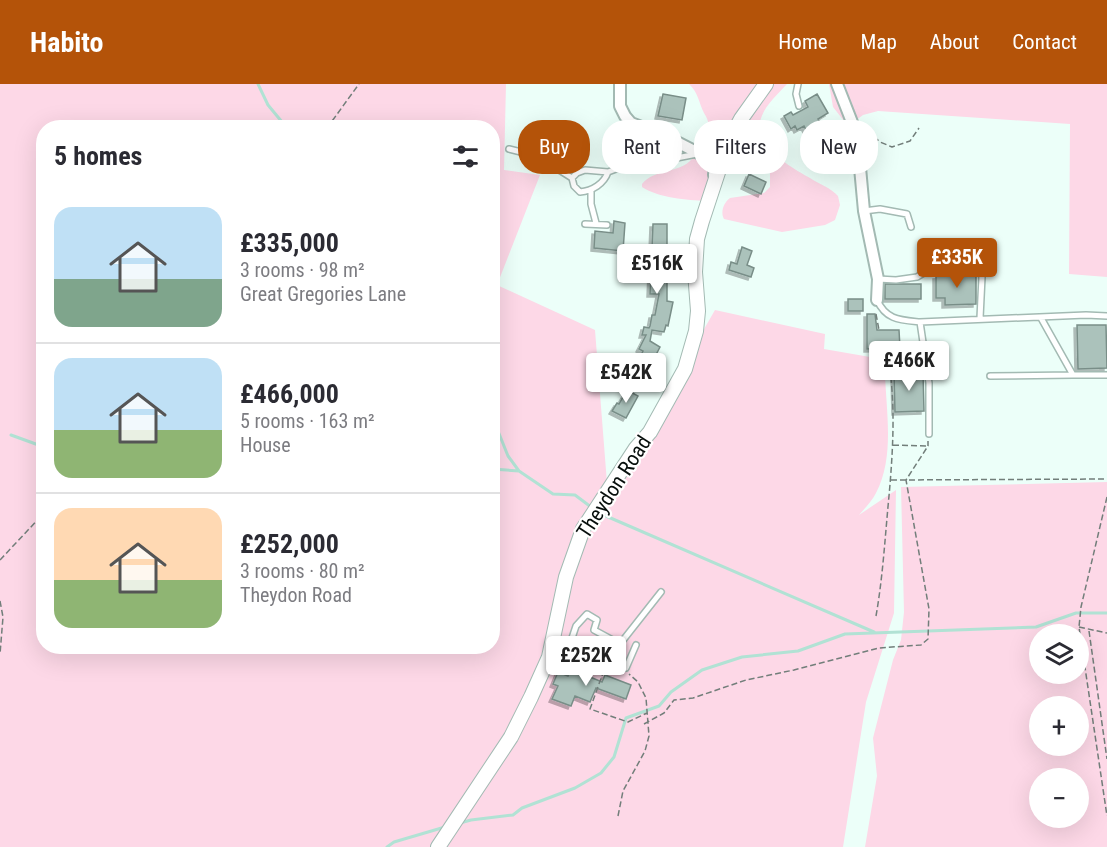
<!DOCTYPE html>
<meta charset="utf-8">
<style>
:root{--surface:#fff;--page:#f2f2f3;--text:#2b2b33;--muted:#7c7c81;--line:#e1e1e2;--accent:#b45309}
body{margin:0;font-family:"Roboto Condensed",sans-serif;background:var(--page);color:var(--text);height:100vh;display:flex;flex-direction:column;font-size:22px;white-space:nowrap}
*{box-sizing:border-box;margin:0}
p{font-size:20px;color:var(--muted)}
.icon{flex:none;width:33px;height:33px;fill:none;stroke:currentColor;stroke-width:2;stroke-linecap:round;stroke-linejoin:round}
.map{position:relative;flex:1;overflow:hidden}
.drawer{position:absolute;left:36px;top:36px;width:464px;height:534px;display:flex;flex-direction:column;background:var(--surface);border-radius:24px;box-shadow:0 6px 24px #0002}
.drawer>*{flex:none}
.guide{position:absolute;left:518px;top:36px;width:500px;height:54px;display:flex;gap:12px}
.controls{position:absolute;left:1029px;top:540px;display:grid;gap:12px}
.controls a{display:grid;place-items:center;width:60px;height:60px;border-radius:50%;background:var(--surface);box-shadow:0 6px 24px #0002;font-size:30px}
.price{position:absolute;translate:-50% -51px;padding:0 14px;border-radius:6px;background:#fff;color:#222;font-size:20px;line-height:39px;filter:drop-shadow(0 2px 3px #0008)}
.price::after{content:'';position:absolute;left:50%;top:36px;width:18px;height:14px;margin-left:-9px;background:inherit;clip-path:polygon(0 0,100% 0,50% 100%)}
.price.selected{background:var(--accent);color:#fff}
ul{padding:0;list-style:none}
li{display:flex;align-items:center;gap:18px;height:150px;padding:0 18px}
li+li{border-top:2px solid var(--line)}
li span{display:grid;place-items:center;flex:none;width:168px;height:120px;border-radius:18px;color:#555}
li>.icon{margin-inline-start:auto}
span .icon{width:72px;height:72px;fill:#fffc;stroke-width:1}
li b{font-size:26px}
h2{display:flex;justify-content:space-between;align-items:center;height:72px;padding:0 18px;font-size:26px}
.pill{padding:0 21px;border-radius:24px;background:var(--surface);box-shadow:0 6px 24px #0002;font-size:21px;line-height:54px}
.pill.selected{background:var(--accent);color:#fff}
header{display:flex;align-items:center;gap:36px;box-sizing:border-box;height:84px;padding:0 30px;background:var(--accent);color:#fff}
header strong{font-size:28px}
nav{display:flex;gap:33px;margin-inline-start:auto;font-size:21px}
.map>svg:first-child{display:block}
.green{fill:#fdd8e7;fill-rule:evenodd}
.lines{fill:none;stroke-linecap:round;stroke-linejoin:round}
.stream{stroke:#b1e2d4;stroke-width:3}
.building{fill:#abc2bb;stroke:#798e88;stroke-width:1.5;filter:url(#shadow)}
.service-casing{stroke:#a3bab3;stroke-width:8}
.minor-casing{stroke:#a3bab3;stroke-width:14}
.tertiary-casing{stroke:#a3bab3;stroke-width:16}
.path{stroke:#727e7a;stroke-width:1.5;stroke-dasharray:6 3;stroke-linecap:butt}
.service{stroke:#fff;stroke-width:5}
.minor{stroke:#fff;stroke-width:10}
.tertiary{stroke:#fff;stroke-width:14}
.labels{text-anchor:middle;stroke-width:4.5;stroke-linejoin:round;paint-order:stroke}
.street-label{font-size:21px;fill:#070e0c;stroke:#fff}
</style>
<header>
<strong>Habito</strong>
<nav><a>Home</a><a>Map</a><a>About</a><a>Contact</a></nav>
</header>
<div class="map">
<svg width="1107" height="763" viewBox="0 0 1107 763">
<defs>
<filter id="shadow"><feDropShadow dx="-3" dy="3" stdDeviation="0" flood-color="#0004"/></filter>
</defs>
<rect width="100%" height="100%" fill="#ecfff9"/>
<!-- green -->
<path class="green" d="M0 0H506L504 86 540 91 497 201 595 246 608 412 715 226 825 250 824 265 870 273 872 289H885C886 327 895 373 876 409 872 417 865 424 859 431L896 406 894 529 866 618 843 763H0ZM44 44H492V562H44Z
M689 0H787C777 11 763 23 760 38 754 62 793 85 810 94 819 100 831 104 838 112L840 121 835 136 825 141 782 148 724 135C720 128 724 118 730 114L764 109 770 103V88L765 78C732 59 721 93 706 117 687 116 659 114 642 103V100C655 84 679 90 692 75 698 70 701 62 704 55 709 44 711 40 704 29 699 19 698 8 689 0Z
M829 0H1107V193L1069 190 1070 40 878 27 863 31 848 42 833 23Z
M1107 398V763H865L877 692 873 654 893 576 901 556 904 528 901 403ZM1040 550H1078V590H1040ZM1078 622V662H1040V622ZM1078 694V734H1040V694Z"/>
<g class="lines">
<!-- stream -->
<path class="stream" d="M258 0 268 21 287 44
M492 332 508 372 519 387 553 410 575 411 591 423
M11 351 44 363
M492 385 519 387
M599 429 874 548
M460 739 471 736 513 731 522 724 575 704 601 689 614 673 626 634 659 622 671 608 702 586 742 573 798 567 845 550 1036 543 1076 529H1107
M387 763 394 758 445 743"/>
</g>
<!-- building -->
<path class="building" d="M663 10 686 14 682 36 658 32Z
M817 10 828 29 818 35 820 38 806 46 804 42 797 46 795 42 791 45 784 32 791 28 793 31 808 23 805 17Z
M749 90 766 98 761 110 744 102Z
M614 137 625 139 623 167 594 164 595 147 613 149Z
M653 140H667V217L673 218 668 242 666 241 664 248 652 246 650 257 660 263 648 286 636 280 643 267 639 265 646 251H642L644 243 649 244 650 242 652 231H655L659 210H650Z
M742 163 752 167 747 181 754 184 751 193 729 186 731 178 737 180Z
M976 190V220L945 221V214H936V192Z
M885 200H921V215H885Z
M848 215H863V227H848Z
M867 230H875L877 246H899L900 264 867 265Z
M1077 241H1106L1107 284 1078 285Z
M923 289 924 327 895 328 894 290Z
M627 306 638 312 626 334 612 327 617 319 619 320Z
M571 585 602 598 605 591 631 601 626 615 596 604 590 618 575 612 571 622 552 615 558 602 553 600 558 588 568 592Z"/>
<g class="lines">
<defs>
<path id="service" d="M798 0 796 10 799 22
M509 65 537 72 572 94
M585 86 608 88C604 100 592 107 580 108L574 102 572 94 577 89Z
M608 88 632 79 661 77 697 70
M591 107V120L596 139
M864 127 880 125 907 130 911 143
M585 140 607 141
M878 195 896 196 917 193 937 181 978 183 982 193 980 234
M877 216C886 236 900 236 920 238L1086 231 1107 232
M1041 234 1073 291H1107
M920 238 929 299V350
M990 292 1073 291
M620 560 661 508
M550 573 564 578 576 542 587 530 597 536 594 546 620 560 612 579 569 563
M612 579 626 584 636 561"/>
<path id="minor" d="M620 0V22L625 32 631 39 665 52 712 76 715 80 714 91
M837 0 857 51 864 127 878 195 877 216"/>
<path id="tertiary" d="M438 763 511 653 531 613 549 573 566 493 583 445 636 364 650 348 685 285 696 247 698 227 695 188 697 155 702 137 727 61 741 35 766 0"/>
</defs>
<!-- service casing -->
<use href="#service" class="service-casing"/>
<!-- minor casing -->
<use href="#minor" class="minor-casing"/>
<!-- tertiary casing -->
<use href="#tertiary" class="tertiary-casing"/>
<!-- path -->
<path class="path" d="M327 44 359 0
M867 47 880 58 892 63 910 57 919 44
M876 230 879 246
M893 361 927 362
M891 396 1107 395
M1107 413 1081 523 1079 543 1107 732
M0 476 44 429
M0 517 3 533 0 570
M876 532C883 492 885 453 889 412 893 367 896 318 888 273L880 268 879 264
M1079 543 1107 549
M1089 547 1107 675
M604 586 590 625 628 638 647 629
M644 640 664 629 674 616 693 614 746 596 794 586 879 564 921 561 928 555 929 525 906 396 928 362V357
M618 732 623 707 645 667 649 652 646 614 638 598 629 590"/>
<!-- service -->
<use href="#service" class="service"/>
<!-- minor -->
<use href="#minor" class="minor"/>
<!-- tertiary -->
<use href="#tertiary" class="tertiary"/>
</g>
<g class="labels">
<!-- street labels -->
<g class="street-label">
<text transform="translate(614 403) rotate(-57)" y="7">Theydon Road</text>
</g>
</g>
</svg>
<div class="controls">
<a><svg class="icon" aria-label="layers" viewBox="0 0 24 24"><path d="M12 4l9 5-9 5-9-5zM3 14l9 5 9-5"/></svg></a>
<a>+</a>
<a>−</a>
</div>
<b class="price selected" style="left:957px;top:205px">£335K</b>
<b class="price" style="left:657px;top:211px">£516K</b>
<b class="price" style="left:909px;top:308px">£466K</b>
<b class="price" style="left:626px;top:320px">£542K</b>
<b class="price" style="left:586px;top:603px">£252K</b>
<div class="guide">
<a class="pill selected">Buy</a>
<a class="pill">Rent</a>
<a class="pill">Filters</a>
<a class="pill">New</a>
</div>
<section class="drawer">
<h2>5 homes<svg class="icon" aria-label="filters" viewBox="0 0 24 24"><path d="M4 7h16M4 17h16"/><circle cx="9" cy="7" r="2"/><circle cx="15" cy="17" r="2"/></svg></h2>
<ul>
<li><span style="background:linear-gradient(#bfe0f5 60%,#7fa58c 0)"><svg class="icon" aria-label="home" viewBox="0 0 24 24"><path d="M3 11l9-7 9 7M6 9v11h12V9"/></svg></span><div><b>£335,000</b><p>3 rooms · 98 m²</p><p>Great Gregories Lane</p></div></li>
<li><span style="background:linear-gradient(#bfe0f5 60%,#8fb573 0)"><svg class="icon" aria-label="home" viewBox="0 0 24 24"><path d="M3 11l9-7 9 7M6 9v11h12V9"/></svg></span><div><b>£466,000</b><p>5 rooms · 163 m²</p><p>House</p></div></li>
<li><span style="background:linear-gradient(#ffd9b3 60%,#8fb573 0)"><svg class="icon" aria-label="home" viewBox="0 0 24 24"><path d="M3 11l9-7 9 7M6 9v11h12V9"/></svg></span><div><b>£252,000</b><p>3 rooms · 80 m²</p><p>Theydon Road</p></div></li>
</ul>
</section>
</div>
